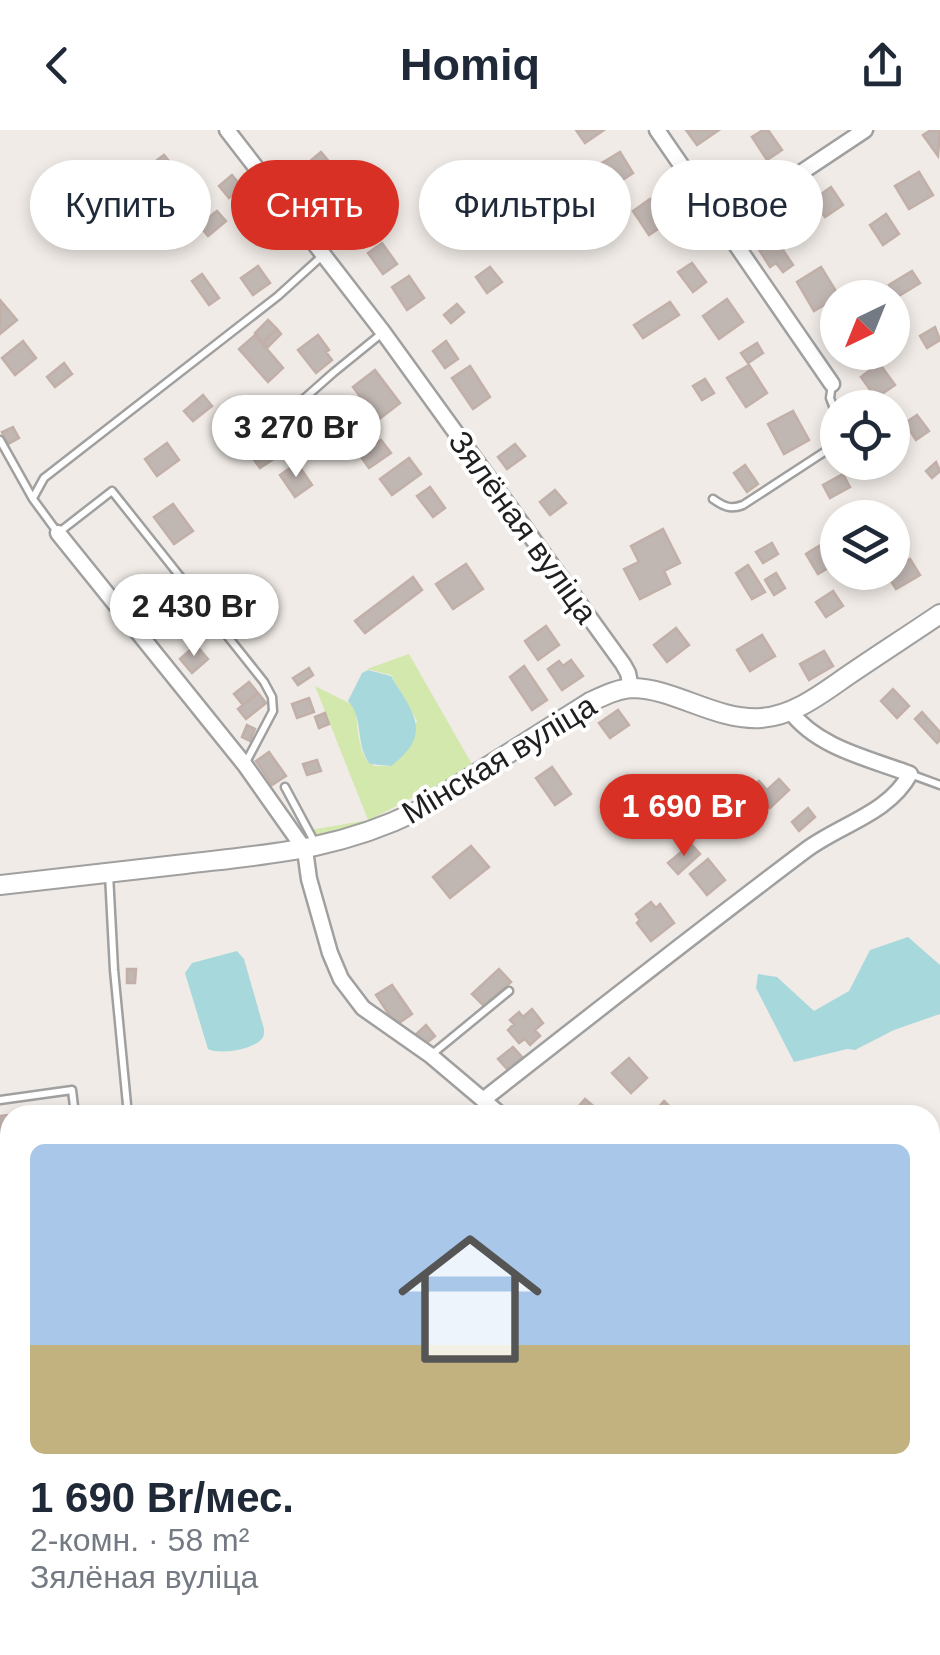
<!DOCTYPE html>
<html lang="ru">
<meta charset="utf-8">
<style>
:root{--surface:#fff;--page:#f6f6f7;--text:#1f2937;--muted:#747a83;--line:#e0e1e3;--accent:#d93025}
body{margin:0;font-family:Helvetica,sans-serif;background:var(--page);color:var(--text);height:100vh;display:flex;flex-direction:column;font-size:38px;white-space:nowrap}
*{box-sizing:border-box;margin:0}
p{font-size:32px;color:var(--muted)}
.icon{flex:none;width:55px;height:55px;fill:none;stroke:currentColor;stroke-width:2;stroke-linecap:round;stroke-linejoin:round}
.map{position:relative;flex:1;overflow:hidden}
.sheet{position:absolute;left:0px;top:975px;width:940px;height:550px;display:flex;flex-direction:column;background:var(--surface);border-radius:30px 30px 0 0;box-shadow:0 5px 15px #0003}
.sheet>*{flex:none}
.banner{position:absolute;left:30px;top:30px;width:880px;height:90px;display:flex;gap:20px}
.needle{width:65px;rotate:223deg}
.tools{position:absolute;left:820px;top:150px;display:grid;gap:20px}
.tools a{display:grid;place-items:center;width:90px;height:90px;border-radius:50%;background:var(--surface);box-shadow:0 5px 15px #0003;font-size:50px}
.price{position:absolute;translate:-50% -85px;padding:0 22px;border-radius:35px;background:#fff;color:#222;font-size:32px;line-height:65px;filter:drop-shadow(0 2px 5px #0008)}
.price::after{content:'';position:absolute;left:50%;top:60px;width:30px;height:22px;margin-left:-15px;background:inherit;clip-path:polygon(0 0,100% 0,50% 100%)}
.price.active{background:var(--accent);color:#fff}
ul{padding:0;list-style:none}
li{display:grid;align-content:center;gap:20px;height:530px;padding:0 30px}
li+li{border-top:2px solid var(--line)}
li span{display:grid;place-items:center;height:310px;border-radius:15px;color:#555}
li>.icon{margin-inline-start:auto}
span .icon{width:180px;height:180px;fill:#fffc;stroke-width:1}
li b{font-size:42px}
.tag{padding:0 35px;border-radius:45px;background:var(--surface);box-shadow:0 5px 15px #0003;font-size:35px;line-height:90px}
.tag.active{background:var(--accent);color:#fff}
header{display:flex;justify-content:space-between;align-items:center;height:130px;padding:0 30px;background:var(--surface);font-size:45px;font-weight:800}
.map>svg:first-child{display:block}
.grass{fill:#d3e8ad}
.water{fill:#a7d8dc}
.building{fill:#c0b6b2;stroke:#c1afa8;stroke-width:2.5}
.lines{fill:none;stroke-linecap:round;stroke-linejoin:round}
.service-casing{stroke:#a0a0a0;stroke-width:11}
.minor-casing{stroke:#a0a0a0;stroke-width:19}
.tertiary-casing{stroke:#a0a0a0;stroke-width:22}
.service{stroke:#fff;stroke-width:6}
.minor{stroke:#fff;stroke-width:14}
.tertiary{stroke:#fff;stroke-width:18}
.labels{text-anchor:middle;stroke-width:8;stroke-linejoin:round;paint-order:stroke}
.street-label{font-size:32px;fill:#1f1f1f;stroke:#fff}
</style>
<header><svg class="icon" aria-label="back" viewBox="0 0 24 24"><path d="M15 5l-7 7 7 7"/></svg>Homiq<svg class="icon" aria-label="share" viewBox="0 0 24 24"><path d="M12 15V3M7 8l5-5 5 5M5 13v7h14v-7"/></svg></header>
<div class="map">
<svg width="940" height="1525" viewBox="0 0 940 1525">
<rect width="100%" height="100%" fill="#f0ebe6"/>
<!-- grass -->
<path class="grass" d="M409 524 473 636 358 696 303 708 299 702 368 690 315 556 355 576C358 592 357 631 375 636 376 636 390 636 391 636L417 591 391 545 367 539Z"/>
<!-- water -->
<path class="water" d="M368 540 391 546C413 583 434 603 391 636L370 634C355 616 364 587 348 571L362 543Z
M908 807 940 835V884L894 900 855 920 847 919 794 932 756 858 758 844 777 847 814 881 849 861 870 820Z
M237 821 244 829 264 899C264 902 264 905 263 907 256 920 219 925 208 919L185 843 192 833Z"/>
<!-- building -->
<path class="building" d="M576 0H604L585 13Z
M686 0H719L697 15Z
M763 0H768L782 20 767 30 752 7Z
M931 0H940L938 26 923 5Z
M321 22 342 47 330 58 325 51 319 56 303 37Z
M620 22 633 43 616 54 602 33Z
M164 25 175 38 160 50 149 36Z
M919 42 933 65 909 79 895 56Z
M232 45 242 57 229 68 219 56Z
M831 57 843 75 825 87 813 70Z
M166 58 170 76 158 79 153 62Z
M650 69 667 93 649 105 633 81Z
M217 81 226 91 208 106 199 95Z
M172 83 185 102 176 107 164 88Z
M886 84 899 104 883 115 870 95Z
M265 87 274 100 265 106 256 94Z
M767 96 793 135 783 142 776 133 770 137 751 107Z
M382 113 397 134 383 144 368 123Z
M692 133 706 152 693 162 678 142Z
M258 136 270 153 253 165 241 148Z
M490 137 502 152 487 163 476 147Z
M821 137 839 166 814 181 797 152Z
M912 141 920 153 897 167 889 155Z
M202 144 219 168 209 175 192 151Z
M409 146 424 168 407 180 392 157Z
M727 169 743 192 719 209 703 186Z
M0 170 17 190 0 204Z
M670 172 679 185 643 208 634 195Z
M457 174 464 182 451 193 444 185Z
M268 190 277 199 263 212 255 203Z
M935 197 940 210 927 218 920 206Z
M277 199 281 204 268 217 263 212Z
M255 205 283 238 268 252 239 219Z
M318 205 329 220 326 222 332 230 316 243 298 220Z
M23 211 36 228 15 245 2 228Z
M446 211 458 229 445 238 433 221Z
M757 213 763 223 748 233 741 223Z
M64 233 72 244 55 257 47 247Z
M879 233 895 255 876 268 861 247Z
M749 235 767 263 746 277 727 248Z
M470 236 490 267 473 279 452 248Z
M375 240 400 273 378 290 353 257Z
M705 249 714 263 702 270 693 256Z
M203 265 212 276 193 291 184 281Z
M793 281 809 310 784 324 768 294Z
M240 283 247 292 239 298 232 289Z
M917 285 929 301 916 310 905 293Z
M13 297 19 308 8 314 2 302Z
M264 301 281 324 260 338 244 316Z
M381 310 391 323 369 338 359 324Z
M167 313 179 330 157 346 145 329Z
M515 314 525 326 507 339 498 327Z
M409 328 421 344 392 365 380 349Z
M936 332 940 341 932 348 926 341Z
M297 333 312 355 295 367 280 345Z
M745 335 758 354 747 362 734 343Z
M843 344 850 357 830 368 823 355Z
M430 357 445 378 433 387 417 366Z
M555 360 566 373 550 385 540 372Z
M173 374 193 401 174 414 154 387Z
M663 399 680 433 664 441 670 454 640 469 624 439 639 432 631 416Z
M772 413 778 424 763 433 756 422Z
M819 416 823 422 833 416 838 423V432L818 444 806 424Z
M910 429 920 445 896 459 886 443 892 442V439Z
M466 434 483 459 453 479 436 454Z
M748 435 765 462 752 469 736 443Z
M776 443 785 458 774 465 765 450Z
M144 447 160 469 144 481 128 459Z
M413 447 422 460 365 503 355 491Z
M833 461 843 476 826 487 816 472Z
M178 473 186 483 168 498 159 488Z
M546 496 559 515 538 530 525 511Z
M676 498 689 515 667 532 654 515Z
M762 505 775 526 750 541 737 520Z
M196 515 208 529 192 543 180 529Z
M824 521 833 536 809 550 800 534Z
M571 530 583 546 562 560 548 539 559 531 563 536Z
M524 536 547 570 532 580 510 547Z
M309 538 313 545 298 555 293 548Z
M249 552 258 563 243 575 234 564Z
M893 559 909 576 897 588 881 571Z
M258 563 266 573 246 589 238 579Z
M309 568 314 582 297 588 292 574Z
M618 580 629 595 610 608 599 593Z
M922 582 940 602V610L937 613 915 589Z
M325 583 329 594 319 598 315 587Z
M247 595 255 599 250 611 242 607Z
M269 622 286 646 272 655 256 631Z
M317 630 321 641 307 645 303 634Z
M552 637 571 664 555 675 536 648Z
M779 649 789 660 770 678 752 657 759 651 767 660Z
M808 678 815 687 799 701 792 692Z
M626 684 638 697 628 705 617 693Z
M691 714 700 724 678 744 668 733Z
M471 716 489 737 450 768 433 747Z
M708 729 725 750 707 765 690 744Z
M651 772 656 778 660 774 674 793 651 811 637 793 640 790 636 784Z
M127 839H136L135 853H127Z
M499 839 511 852 484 876 472 864Z
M392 855 412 884 396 895 376 865Z
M532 879 543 893 535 900 540 906 530 915 525 909 519 913 508 900 514 894 510 890 519 882 523 887Z
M426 895 435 906 423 916 414 906Z
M513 917 523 928 508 940 498 929Z
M629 928 647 948 631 963 612 943Z
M585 969 604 985H571Z
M664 971 673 980 668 985H656L654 982Z
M68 978 69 985H10V1284L0 1285V986Z
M10 1324V1515H133L134 1525H0V1325Z
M930 1484 940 1493V1525H596L606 1515H930Z"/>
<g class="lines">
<defs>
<path id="service" d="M832 254 830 268 838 289
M280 290 333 243 381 204
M0 310 33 369 58 403 112 361 264 552 272 567 273 581 245 634
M33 368 44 348 278 166 321 127
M713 369C723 376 730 380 743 375L838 313
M910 644 940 655
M285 657 314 711
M109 744 114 840 128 985
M431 925 509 861
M0 970 72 960 75 985
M930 1116 940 1106
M0 1305 10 1304
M930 1472 940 1481
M152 1515 153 1525
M317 1515 325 1525
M580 1525 589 1515"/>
<path id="minor" d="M227 0 383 202 623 534 628 543 631 558
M657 0 832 254
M724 94 865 0
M58 403 245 635 305 720 309 749 330 823 341 849 363 878 430 925 501 985
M483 970C590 886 697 802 806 720 841 694 888 684 910 644 868 628 818 618 790 581"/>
<path id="tertiary" d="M0 755C61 748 123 741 185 734 270 724 338 720 417 681L590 572C603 566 619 558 634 558 675 559 717 591 761 588 798 585 827 559 856 540 884 521 912 503 940 484"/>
</defs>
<!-- service casing -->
<use href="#service" class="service-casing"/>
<!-- minor casing -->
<use href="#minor" class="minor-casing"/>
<!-- tertiary casing -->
<use href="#tertiary" class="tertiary-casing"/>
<!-- service -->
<use href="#service" class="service"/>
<!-- minor -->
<use href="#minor" class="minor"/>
<!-- tertiary -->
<use href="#tertiary" class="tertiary"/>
</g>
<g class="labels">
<!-- street labels -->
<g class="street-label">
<text transform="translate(523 397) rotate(54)" y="11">Зялёная вуліца</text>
<text transform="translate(499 629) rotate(-31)" y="11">Мінская вуліца</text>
</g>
</g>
</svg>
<div class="tools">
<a><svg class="needle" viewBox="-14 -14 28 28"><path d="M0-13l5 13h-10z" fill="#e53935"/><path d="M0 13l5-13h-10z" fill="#747a83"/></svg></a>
<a><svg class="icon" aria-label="locate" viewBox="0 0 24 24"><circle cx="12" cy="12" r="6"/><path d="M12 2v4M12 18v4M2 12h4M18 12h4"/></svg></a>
<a><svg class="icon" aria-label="layers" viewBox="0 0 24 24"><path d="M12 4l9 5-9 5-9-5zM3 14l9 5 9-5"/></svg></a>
</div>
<b class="price" style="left:296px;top:350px">3 270 Br</b>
<b class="price" style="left:194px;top:529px">2 430 Br</b>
<b class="price active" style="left:684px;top:729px">1 690 Br</b>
<div class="banner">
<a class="tag">Купить</a>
<a class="tag active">Снять</a>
<a class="tag">Фильтры</a>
<a class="tag">Новое</a>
</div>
<section class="sheet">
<ul>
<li><span style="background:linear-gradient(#a9c7e8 65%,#c2b280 0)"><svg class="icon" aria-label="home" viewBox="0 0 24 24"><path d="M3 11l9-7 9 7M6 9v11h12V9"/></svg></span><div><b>1 690 Br/мес.</b><p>2-комн. · 58 m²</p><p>Зялёная вуліца</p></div></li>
</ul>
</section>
</div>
